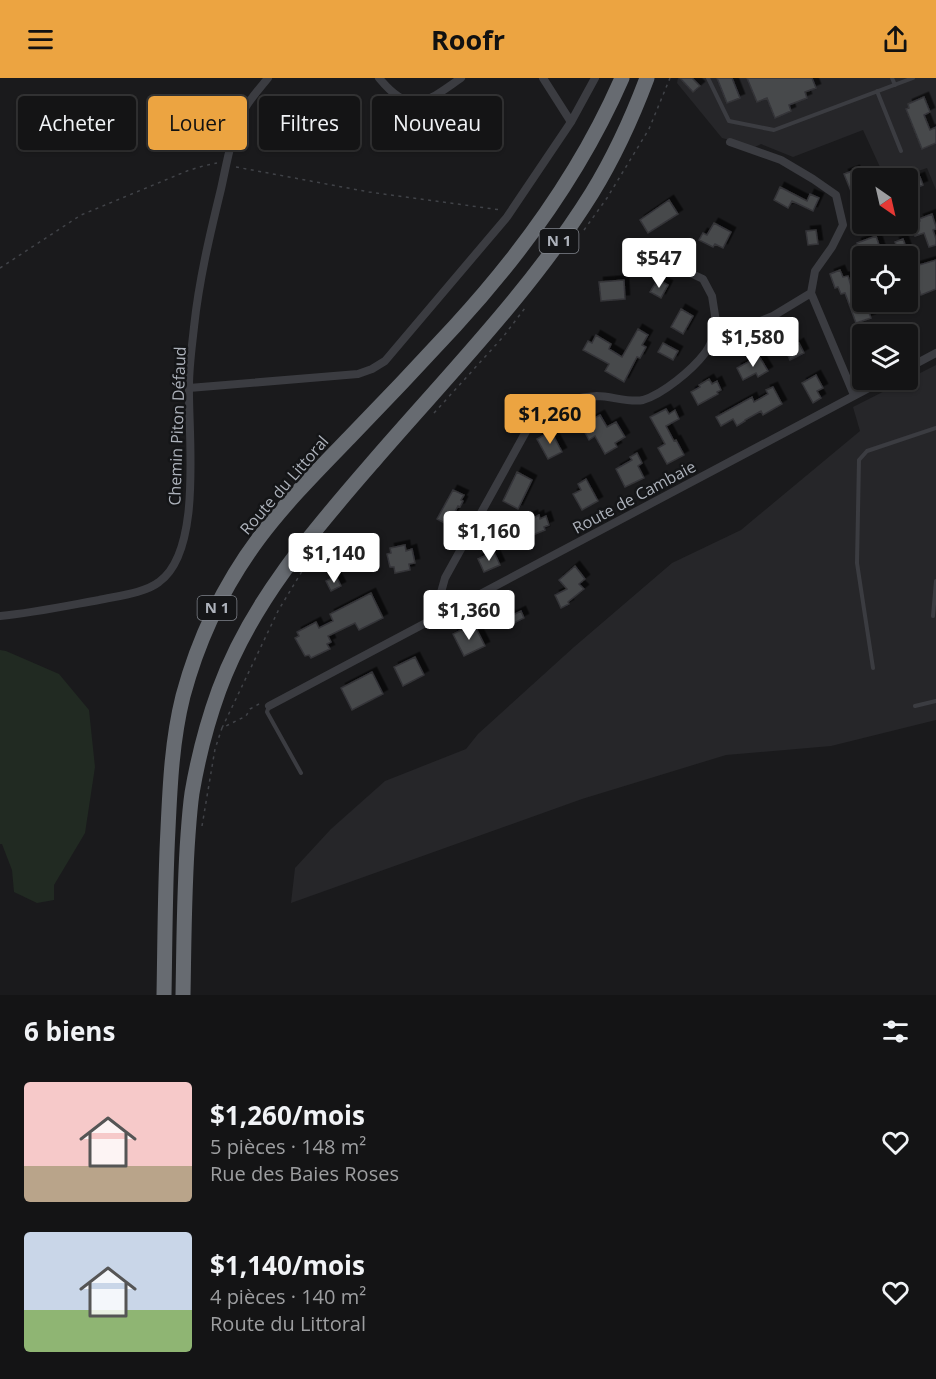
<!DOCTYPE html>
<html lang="fr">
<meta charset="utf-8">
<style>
:root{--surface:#141415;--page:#212122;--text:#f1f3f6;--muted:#9d9ea0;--line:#333334;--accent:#eca441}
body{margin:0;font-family:"Open Sans",sans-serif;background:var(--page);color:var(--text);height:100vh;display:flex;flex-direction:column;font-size:22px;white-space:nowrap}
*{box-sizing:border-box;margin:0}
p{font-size:20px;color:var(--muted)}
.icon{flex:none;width:33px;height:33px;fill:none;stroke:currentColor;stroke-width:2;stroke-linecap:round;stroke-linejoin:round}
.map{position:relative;height:917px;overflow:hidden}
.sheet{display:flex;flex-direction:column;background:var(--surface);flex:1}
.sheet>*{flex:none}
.banner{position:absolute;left:18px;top:18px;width:600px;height:54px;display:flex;gap:12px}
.needle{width:39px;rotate:146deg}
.buttons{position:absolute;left:852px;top:90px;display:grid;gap:12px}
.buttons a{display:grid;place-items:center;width:66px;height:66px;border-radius:6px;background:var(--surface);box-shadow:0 2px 4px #0004,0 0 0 2px var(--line);font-size:30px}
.price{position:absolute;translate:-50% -51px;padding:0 14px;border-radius:6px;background:#fff;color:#222;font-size:20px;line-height:39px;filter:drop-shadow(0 2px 3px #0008)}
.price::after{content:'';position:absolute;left:50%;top:36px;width:18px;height:14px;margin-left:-9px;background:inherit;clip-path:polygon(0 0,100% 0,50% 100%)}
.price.current{background:var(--accent);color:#111}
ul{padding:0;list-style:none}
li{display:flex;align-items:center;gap:18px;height:150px;padding:0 24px}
li span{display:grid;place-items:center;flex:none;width:168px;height:120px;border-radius:6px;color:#555}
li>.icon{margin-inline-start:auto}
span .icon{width:72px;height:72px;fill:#fffc;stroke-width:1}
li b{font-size:26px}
h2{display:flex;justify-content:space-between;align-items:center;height:72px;padding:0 24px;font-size:26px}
.tag{padding:0 21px;border-radius:6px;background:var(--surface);box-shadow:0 2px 4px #0004,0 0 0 2px var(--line);font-size:21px;line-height:54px}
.tag.current{background:var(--accent);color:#111}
header{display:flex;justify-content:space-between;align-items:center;height:78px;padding:0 24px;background:var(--accent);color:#111;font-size:27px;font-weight:700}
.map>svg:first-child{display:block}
.built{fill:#262629}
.green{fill:#212a22}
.building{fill:#47484c;stroke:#343438;stroke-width:1.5;filter:url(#shadow)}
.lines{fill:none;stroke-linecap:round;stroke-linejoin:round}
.path{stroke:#414348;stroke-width:1.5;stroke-dasharray:3 4.5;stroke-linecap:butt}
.lane{stroke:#3b3c41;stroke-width:4}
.street{stroke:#3b3c41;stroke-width:8}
.highway{stroke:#676b71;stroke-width:15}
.labels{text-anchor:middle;stroke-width:5;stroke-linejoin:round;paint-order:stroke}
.shield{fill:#141517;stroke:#7f838a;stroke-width:1.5}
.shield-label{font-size:15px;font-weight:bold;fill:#adb2bb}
.street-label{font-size:16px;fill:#adb2bb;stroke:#141517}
</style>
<header><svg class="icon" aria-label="menu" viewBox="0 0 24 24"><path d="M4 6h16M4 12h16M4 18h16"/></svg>Roofr<svg class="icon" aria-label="share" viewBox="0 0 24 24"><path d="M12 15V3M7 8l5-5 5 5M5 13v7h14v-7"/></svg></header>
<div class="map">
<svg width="936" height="917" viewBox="0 0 936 917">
<defs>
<filter id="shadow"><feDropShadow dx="4.5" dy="-4.5" stdDeviation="0" flood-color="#0009"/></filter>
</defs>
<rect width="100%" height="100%" fill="#1a1a1c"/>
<!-- built -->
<path class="built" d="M678 0H936V112L927 90 898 100H885L863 52 793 79 761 66 755 69 722 60 677 5Z
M936 287V642L831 668 726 677 582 721 291 825 295 790 331 751 385 703 466 671 478 656 574 569 672 485 741 452 860 353 853 329Z"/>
<!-- green -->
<path class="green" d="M0 572 6 573 59 596 89 632 95 689 85 755 54 807V822L37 825 14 814 12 792 2 766H0Z"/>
<!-- building -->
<path class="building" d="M680 0H692L700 8 693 14Z
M717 0H732L740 20 727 25Z
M747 0H812L816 10 805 14 807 20 789 27 791 33 775 40 767 20 757 24Z
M924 19 930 34 924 37 930 52 936 49V65L922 71 906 31 909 30 908 26Z
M855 92 858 98 862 96V120L855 123 844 96Z
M920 99 923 107 908 113V104Z
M780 109 807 123 810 116 819 120 813 133 792 123 788 130 774 122Z
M669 122 678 136 648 155 640 142Z
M932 136 936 149V151L933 152 936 161V167L929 169 924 155 915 158 911 147 920 143 919 141Z
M714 145 731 154 723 170 715 166 713 169 699 162 703 155 707 157Z
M816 152 818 166 808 167 806 153Z
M876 158 881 173 865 178 863 173 860 174 857 165Z
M903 161 909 178H900L895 164Z
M936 182V211L921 217 918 208 915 209 909 190Z
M840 192 843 199 848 198 854 218 862 215V224H865L871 240 856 245 845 215 841 216 838 209 835 210 830 196Z
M624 202 625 221 601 223 599 204Z
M659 202 668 207 661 220 650 214 655 206 656 207Z
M886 224H904L907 232 897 235 896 232 890 234Z
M681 231 693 238 683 256 671 249Z
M638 251 648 257 642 267 646 269 640 280 637 279 624 304 605 293 609 286 583 272 588 263 592 265 596 257 611 266 609 271 622 279Z
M791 261 795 268 799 265 804 275 790 282 782 265Z
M663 265 678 273 673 282 658 274Z
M759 278 768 293 758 299 756 295 743 302 737 290Z
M816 297 823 310 817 313 821 320 813 325 802 305Z
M709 301 712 306 717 303 721 312 717 314 718 316 698 327 691 314 700 309 699 307Z
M773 309 782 326 763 337 761 333 745 342V343L737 348 733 341 721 348 716 339 752 319 754 324 768 316 766 312Z
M666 331 669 336 675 332 679 341 666 348 674 363 676 362 684 377 667 386 658 370 665 366 650 339Z
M600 337 607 349 616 344 625 359 615 365 617 369 605 376 595 358 589 362 581 347Z
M551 353 562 374 548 381 537 361Z
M637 375 642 385 638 388 644 400 625 409 616 391 632 382 630 379Z
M517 394 532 402 518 431 503 423Z
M586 401 598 423 582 432 573 416 581 412 578 406Z
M453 412 464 417 461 422 463 423 460 429 458 428 448 447 437 441Z
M533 437 534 440 539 437 540 441 546 438 549 447 544 449 545 452 533 457 526 440Z
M405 467 406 473 412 471 415 485 409 486 410 492 395 495 394 489H390L387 476 391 475 390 470Z
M494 474 500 487 484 494 478 481Z
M575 488 585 501 579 506 584 511 568 524 569 526 561 530 555 517 567 511 559 502Z
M336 498 341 508 331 513 326 503Z
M371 515 383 540 359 552 355 545 328 558 331 564 327 566 330 571 311 580 309 577 305 578 295 560 299 558 297 554 316 544 319 550 333 543 330 536Z
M521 533 524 540 508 548 503 539 510 536 511 538Z
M475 548 485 568 464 578 453 556 463 551 464 554Z
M415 579 424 597 403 608 394 589Z
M372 594 383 616 352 632 341 610Z"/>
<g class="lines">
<!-- path -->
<path class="path" d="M236 89 369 114 501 132
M584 152 607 120 649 51 670 0
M0 190 81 137 187 93 203 88 217 85
M434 335 503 259 525 230
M222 650 278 533 310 480
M202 748 215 671 222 650 246 638 250 631 259 626"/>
<!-- lane -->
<path class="lane" d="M708 0 729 43 774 52 913 0
M892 0 895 7
M877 13 901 73
M933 538 936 503
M873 590 857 485 859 382 867 373 936 350
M269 628 267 634 301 695
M915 628 936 623"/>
<!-- street -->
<path class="street" d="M379 0C412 40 426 24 461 0
M543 0 571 44
M730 64 781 82 813 101 836 117 843 147 832 169 815 193 811 215 854 317
M658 180 703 201 712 218 717 250
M908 290 936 275
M189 310 358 296 372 291 385 283 507 139 571 44 595 0
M448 533 440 518 445 500 539 330C558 324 577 319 597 318 611 318 630 325 643 322 663 316 692 292 705 275 710 268 714 259 717 250L748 248 773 238 811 215
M0 538C33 535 66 528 99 522 117 518 145 515 159 504 203 473 188 357 189 308 189 288 192 268 194 249 199 202 210 156 221 111 227 84 231 57 244 32 250 21 260 10 268 0
M269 628 884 302"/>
<!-- highway -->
<path class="highway" d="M164 917C165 862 165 806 168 751 170 707 172 662 183 618 198 562 224 507 259 460 286 424 318 392 349 360 385 323 420 286 455 248 523 174 582 92 622 0
M183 917C184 864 184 810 188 757 189 743 190 729 192 715 198 680 207 645 219 612 251 524 313 453 373 384 448 297 531 213 592 115 614 79 632 40 647 0"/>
</g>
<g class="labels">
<!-- shield labels -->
<g class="shield">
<rect x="539.5" y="151" width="39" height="24" rx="4.5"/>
<rect x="197.5" y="518" width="39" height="24" rx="4.5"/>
</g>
<g class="shield-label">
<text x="559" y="168">N 1</text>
<text x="217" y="535">N 1</text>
</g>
<!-- street labels -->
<g class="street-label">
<text transform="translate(177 348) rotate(-88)" y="6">Chemin Piton Défaud</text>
<text transform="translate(284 407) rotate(-49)" y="6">Route du Littoral</text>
<text transform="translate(634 419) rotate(-28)" y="6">Route de Cambaie</text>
</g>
</g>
</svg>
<div class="buttons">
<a><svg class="needle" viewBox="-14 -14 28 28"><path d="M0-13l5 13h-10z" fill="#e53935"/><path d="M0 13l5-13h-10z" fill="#9d9ea0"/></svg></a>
<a><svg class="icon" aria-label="locate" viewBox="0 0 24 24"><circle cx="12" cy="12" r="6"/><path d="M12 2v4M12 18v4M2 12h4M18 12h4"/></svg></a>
<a><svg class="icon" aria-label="layers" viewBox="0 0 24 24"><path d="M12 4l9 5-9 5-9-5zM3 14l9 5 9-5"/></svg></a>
</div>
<b class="price" style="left:659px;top:211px">$547</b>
<b class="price" style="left:753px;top:290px">$1,580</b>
<b class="price current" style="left:550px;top:367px">$1,260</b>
<b class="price" style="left:489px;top:484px">$1,160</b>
<b class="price" style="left:334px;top:506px">$1,140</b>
<b class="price" style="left:469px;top:563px">$1,360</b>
<div class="banner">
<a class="tag">Acheter</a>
<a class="tag current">Louer</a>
<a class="tag">Filtres</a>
<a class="tag">Nouveau</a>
</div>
</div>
<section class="sheet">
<h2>6 biens<svg class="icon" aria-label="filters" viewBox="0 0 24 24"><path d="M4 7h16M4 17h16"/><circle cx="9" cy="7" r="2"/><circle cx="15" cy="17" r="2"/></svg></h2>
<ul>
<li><span style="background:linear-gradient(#f6c9c9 70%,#b9a48a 0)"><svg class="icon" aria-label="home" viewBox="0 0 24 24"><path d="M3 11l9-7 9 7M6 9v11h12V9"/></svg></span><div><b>$1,260/mois</b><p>5 pièces · 148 m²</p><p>Rue des Baies Roses</p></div><svg class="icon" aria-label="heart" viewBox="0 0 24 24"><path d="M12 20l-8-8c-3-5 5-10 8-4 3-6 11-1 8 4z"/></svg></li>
<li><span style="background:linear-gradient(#c9d6e8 65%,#8fb573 0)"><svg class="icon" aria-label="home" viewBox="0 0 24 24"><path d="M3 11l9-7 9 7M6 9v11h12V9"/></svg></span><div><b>$1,140/mois</b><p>4 pièces · 140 m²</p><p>Route du Littoral</p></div><svg class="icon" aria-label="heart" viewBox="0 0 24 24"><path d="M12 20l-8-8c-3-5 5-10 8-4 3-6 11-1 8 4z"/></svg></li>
</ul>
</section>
